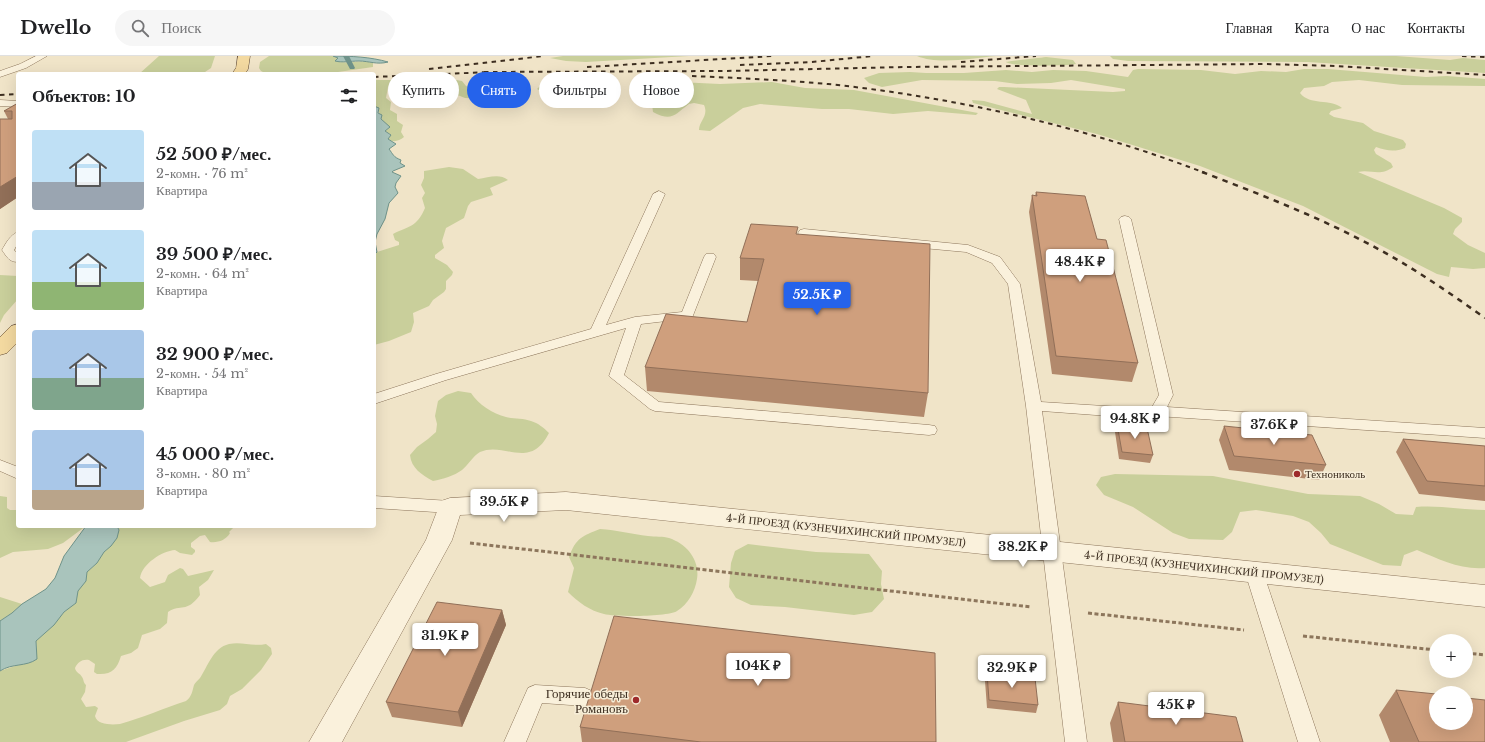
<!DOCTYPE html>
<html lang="ru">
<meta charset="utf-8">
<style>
:root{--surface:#fff;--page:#f6f6f6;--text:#202124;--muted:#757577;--line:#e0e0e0;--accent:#2563eb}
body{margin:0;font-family:"Libre Baskerville",serif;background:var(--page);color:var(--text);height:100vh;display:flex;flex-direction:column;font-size:15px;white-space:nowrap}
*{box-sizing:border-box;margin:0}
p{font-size:13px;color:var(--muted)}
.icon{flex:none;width:22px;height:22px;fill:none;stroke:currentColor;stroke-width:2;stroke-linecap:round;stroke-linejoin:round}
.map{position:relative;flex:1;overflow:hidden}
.panel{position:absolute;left:16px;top:16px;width:360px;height:456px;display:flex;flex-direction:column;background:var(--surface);border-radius:4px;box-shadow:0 4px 16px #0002}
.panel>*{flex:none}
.guide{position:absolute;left:388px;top:16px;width:380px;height:36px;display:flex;gap:8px}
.buttons{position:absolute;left:1429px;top:578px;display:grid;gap:8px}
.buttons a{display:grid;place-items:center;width:44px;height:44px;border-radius:50%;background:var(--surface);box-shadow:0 4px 16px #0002;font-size:20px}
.price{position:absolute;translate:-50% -34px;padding:0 9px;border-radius:4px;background:#fff;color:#222;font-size:13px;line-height:26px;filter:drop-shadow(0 1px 2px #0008)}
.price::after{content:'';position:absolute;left:50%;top:24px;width:12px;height:9px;margin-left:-6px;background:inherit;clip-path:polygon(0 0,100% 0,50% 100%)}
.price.current{background:var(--accent);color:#fff}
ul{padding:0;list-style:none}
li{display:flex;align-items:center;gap:12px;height:100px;padding:0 16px}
li span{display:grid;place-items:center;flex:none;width:112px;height:80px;border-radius:4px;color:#555}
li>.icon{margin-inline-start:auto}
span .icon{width:48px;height:48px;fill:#fffc;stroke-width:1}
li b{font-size:17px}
h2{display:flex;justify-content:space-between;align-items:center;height:48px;padding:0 16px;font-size:17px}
.tag{padding:0 14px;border-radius:18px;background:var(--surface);box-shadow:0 4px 16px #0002;font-size:14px;line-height:36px}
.tag.current{background:var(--accent);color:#fff}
header{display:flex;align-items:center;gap:24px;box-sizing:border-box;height:56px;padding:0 20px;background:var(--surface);border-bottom:1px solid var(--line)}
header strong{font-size:19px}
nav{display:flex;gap:22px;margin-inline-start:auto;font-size:14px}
.search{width:280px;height:36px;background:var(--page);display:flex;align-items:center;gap:10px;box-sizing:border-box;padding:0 14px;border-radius:22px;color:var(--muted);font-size:15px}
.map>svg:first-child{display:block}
.green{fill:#c9cf9b}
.water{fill:#a9c4bc;stroke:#6f938a}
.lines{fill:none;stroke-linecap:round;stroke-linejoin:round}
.stream{fill:#6f938a;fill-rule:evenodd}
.lane-casing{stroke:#8d765c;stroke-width:1}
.street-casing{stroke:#8d765c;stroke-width:1}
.primary-casing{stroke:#5b4430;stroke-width:1}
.path{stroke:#8d765c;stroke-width:3;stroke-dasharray:4 2.5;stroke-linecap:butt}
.lane{fill:#faf1dc;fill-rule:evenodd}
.street{fill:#faf1dc;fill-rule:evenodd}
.primary{fill:#f3d9a0;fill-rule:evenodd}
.rail-far1{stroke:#3d2e20;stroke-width:2;stroke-dasharray:4.5 4.5;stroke-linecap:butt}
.rail{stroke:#3d2e20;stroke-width:2.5;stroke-dasharray:5.5 5.5;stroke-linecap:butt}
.wall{fill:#b2896c}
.shaded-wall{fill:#916f58}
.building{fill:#cf9f7d;stroke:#916f58}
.poi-dot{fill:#9e2a2b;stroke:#f7eed8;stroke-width:1.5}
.labels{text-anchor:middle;stroke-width:3;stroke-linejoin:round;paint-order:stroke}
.poi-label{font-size:11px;fill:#3d2e20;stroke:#f7eed8;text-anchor:start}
.street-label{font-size:11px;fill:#3d2e20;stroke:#f7eed8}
.near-poi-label{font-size:13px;fill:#3d2e20;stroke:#f7eed8;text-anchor:end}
</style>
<header>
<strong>Dwello</strong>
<div class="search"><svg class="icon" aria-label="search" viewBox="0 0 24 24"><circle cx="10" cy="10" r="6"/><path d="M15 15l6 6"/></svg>Поиск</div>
<nav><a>Главная</a><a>Карта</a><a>О нас</a><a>Контакты</a></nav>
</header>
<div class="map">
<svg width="1485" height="686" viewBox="0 0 1485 686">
<rect width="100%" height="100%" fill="#f0e4c8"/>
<!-- green -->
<path class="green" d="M159 0H215L211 12 202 18H139Z
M269 0H333L338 2 336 5C347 9 359 3 373 7V11L331 17 267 18 261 15 259 12 260 6Z
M563 0H689L586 6 566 5 550 2Z
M917 0H996C973 2 938 9 917 0Z
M1110 0H1396L1450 4 1463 2 1485 4V17L1307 6 1128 5 1113 3Z
M1046 1 1073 4 1076 8C1066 10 1012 11 1006 6 1009 5 1040 2 1046 1Z
M1138 13 1201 14 1235 18 1261 15 1286 16 1304 13H1328L1426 21 1447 20 1485 23V30L1402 29 1359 24 1332 26 1324 30 1304 32 1300 37C1310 50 1330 42 1342 52L1331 55 1329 58 1334 61 1363 67 1374 75 1403 84 1406 88 1405 92C1395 96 1387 95 1376 91L1374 94 1376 98 1391 107 1393 111C1380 121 1371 113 1358 116L1444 152 1462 162V166L1455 173 1453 178 1468 189 1485 197V212L1473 213 1451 211 1449 221 1437 218 1303 150 1200 110 1097 78 973 47 972 44 984 45 1032 58 1026 44 997 33 999 31H1004L1113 36 1125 35V33L1071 24 1051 27 1017 28 995 25 922 24 882 31 869 27 864 22 879 17 910 16 926 17H964L1006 14 1032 16 1053 14 1086 15 1128 21 1133 14Z
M573 20 589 22 588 31C577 36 548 41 537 33 545 23 562 22 573 20Z
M451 23 462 25 466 30 471 32 511 37 525 41 522 45H518L465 42 450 36 452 32 436 29H391L388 31 386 42 391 46 390 54 397 58V65L403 69 401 76 404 81C399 85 393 87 388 83L390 81V78L385 75 389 72C385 67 378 61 379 54L374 50 375 36 374 35V24H391L415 26Z
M678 26 720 28 772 26 805 32 854 34 978 57 976 59 928 55 893 58 849 53H822L760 48 743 52 710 75 699 74C699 65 709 60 704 49L694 47 689 48C674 59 672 66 653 56L652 48C659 38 666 30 678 26Z
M449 111 463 113 478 123C488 122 499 117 508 124L490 132 493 139 471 146 468 150 464 162 446 172 442 185 444 192 435 199V202L447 209 453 216 452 219 446 225V233L444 236 433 244 429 250 413 257 414 266 411 276 389 285 374 289V199L377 196 399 189V186L395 184 393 178C409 170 417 171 425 152L422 142 425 137 421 129 424 122V115Z
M0 219 18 220V243L4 259 0 267Z
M458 335 471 337C478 348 493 358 506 361 514 363 523 362 531 365 538 367 544 372 549 377 530 415 504 385 480 396 473 400 468 409 462 414 454 420 443 423 433 425 422 419 411 412 410 399L417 391 428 383 436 376 437 368 435 360 438 345 446 339Z
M1115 418 1213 420 1308 438 1360 440 1379 448 1396 458 1413 459 1416 451C1439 449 1462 454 1485 454V512C1460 514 1439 503 1417 494L1404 499 1401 510 1383 509 1330 488 1321 477 1309 466 1293 460 1256 454 1240 456 1232 476 1223 484 1189 483 1173 477 1133 451 1104 439 1096 429 1101 421Z
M0 440 7 441V452L10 454H18V470H86L63 487 48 493 13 496 0 502Z
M117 470H235L229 476 230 477C226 484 218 487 210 486L205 479 200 480 191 487V491L195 494V496L192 499 180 497 175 494C162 495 142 508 140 522L150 531 165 526 168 519 180 512 183 513 188 520 214 514 208 524 199 531 200 539C186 558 181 547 168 556L167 567 160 573 142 579 138 592 131 597 121 600C117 613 112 619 97 618L94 616 95 608 89 604C82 603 78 606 75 612 76 617 80 617 82 621 84 624 83 626 86 629L85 636 81 643 86 651 95 650 98 652 95 660C97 669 112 669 120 668 142 662 164 652 186 645 192 640 192 636 194 629 195 627 198 624 200 622 208 610 213 592 229 588 242 585 252 591 266 588L271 592 272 598 261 614 242 633 230 640 227 648 220 654 184 665 126 686H0V615L18 609 37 594 36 585 76 544 77 535 84 527 87 516 97 507 101 499 117 482 119 472Z
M600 473C617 474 632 478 648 480 655 481 663 480 669 482 687 488 700 504 697 523 695 536 688 548 677 555 668 561 615 561 604 558 590 555 578 546 568 536L574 512 569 501C576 482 582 480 600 473Z
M748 488 816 496 869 498 882 515 881 528 884 543 872 556 854 559 785 551 751 549 736 542 729 531 731 507 735 495Z
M0 541 22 548 12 557 0 565Z"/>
<!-- water -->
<path class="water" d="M333 0C351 0 371 1 388 6 377 9 369 5 359 5 350 5 343 7 335 5L338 2Z
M374 50 379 52 378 57 382 59 381 63 390 71 385 75 391 79 388 83 396 88 389 93C393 98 393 101 401 104L400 107 405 110 393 115 392 116 401 120 396 127 395 131 398 137 389 147 385 163 377 178 375 186 377 196 374 199Z
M86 470H117L119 474 117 482 111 490 104 496 97 507 87 516 86 525 78 535 76 547 64 556 54 569 36 585 37 603C26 611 12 607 0 615V565L12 557 22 548 46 533 55 522 64 500Z"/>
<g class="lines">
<!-- stream -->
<path class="stream" d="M343 0H349L355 12 354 13H350Z"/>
<defs>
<path id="lane" d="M36 0H47L26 12 0 21V15L20 8Z
M0 44 18 45V51L0 50Z
M659 135 665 138 606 269 635 261 682 256 704 201 706 198H714L716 201 692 262 641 268 624 319 659 346 929 369 935 370 937 374 935 378 929 379 655 355 650 353 609 320 626 272 446 324 374 348V338L436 318 591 273 653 138Z
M1125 160 1129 161 1131 163 1173 339 1167 351 1485 372V382L1157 360 1136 362 1042 355 1087 686H1065L1026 350 1008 228 992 207 966 196 804 181 800 180 798 177 800 174 804 173 968 189 1000 201 1020 228 1041 346 1136 352 1152 351 1159 339 1119 163 1121 161Z
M18 176V187L14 194 18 198V206C9 206 7 201 2 194 6 187 10 179 18 176Z
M0 404 18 411V423L0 415Z
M374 440 450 445 456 447 459 451 456 455 450 457 374 452Z
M1254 509 1260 511 1263 516 1320 686H1298L1245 516 1248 511Z
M535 629 585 632 592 635 595 641 592 647 585 650 542 647 526 686H504L528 632Z"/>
<path id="street" d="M566 436 1485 529V551L566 454 460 459 452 484 342 686H309L426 484 441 445 450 442Z"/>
<path id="primary" d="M238 0H250L248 13 245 18H232L236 12Z
M18 268V286L7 297 0 299V281L11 270Z"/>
</defs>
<!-- lane casing -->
<use href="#lane" class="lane-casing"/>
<!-- street casing -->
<use href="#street" class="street-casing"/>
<!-- primary casing -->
<use href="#primary" class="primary-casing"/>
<!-- path -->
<path class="path" d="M470 487 1031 551
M1088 557 1244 574
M1303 580 1436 594
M1466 597 1485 599"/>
<!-- lane -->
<use href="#lane" class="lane"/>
<!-- street -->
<use href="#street" class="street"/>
<!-- primary -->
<use href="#primary" class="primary"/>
<!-- rail-far1 -->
<path class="rail-far1" d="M1462 0 1485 1
M961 6 1036 0
M740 9 812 6 873 0
M587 11 773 0
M429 13 544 0
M484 16 725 15 905 11 1266 8 1336 10 1485 19
M692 20C737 22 783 24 828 28 954 41 1086 71 1205 117
M374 21 490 16
M0 39 18 38"/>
<!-- rail -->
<path class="rail" d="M1202 116C1262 139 1324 163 1380 194 1417 214 1451 238 1485 262"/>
</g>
<!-- wall -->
<path class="wall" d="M18 47V141L0 153V63H8L4 55Z
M1036 136 1097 183 1138 307 1132 326 1052 318 1029 156 1032 139 1035 140Z
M797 178 928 337 924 361 647 335 645 311 747 266 758 225 740 224V202Z
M1117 368 1153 399 1150 407 1119 403 1115 376Z
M1224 370 1326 409 1319 424 1229 414 1219 384Z
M1403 383 1485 390V445L1419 438 1396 396Z
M502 554 506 569 462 671 392 661 386 646Z
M987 617 1038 649 1036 657 987 652 985 625Z
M1396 634 1485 686H1390L1379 659Z
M1118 646 1243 686H1113L1110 667Z
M580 671 936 686H582Z"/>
<!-- shaded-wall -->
<path class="shaded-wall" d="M18 120V141L0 153V131Z
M502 554 506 569 462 671 458 656Z"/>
<!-- building -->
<path class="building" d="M18 47V120L0 131V63H12V55H4Z
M1036 136 1085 140 1097 183 1106 184 1138 307 1056 300 1032 139 1037 140Z
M751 168 798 171 796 178 930 188 928 337 645 311 666 258 747 266 764 203 740 202Z
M1117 368 1147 372 1153 399 1122 396Z
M1224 370 1312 379 1326 409 1234 400Z
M1403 383 1485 390V430L1427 425Z
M437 546 502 554 458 656 386 646Z
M614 560 935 597 936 686H701L580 671Z
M987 617 1035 622 1038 649 989 644Z
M1396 634 1436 638V667H1466V642L1485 644V686H1419Z
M1118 646 1236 661 1243 686H1125Z"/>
<!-- markers -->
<g class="poi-dot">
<circle cx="1297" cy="418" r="4"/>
<circle cx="636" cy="644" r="4"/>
</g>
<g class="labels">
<!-- poi labels -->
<g class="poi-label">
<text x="1305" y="422">Технониколь</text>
</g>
<!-- street labels -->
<g class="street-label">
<text transform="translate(846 474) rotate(6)" y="4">4-Й ПРОЕЗД (КУЗНЕЧИХИНСКИЙ ПРОМУЗЕЛ)</text>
<text transform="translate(1204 511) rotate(6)" y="4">4-Й ПРОЕЗД (КУЗНЕЧИХИНСКИЙ ПРОМУЗЕЛ)</text>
</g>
<!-- near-poi labels -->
<g class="near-poi-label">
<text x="628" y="642">Горячие обеды<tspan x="628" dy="15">Романовъ</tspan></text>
</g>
</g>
</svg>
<div class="buttons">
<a>+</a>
<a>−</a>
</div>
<b class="price" style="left:1080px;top:227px">48.4K ₽</b>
<b class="price current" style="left:817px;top:260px">52.5K ₽</b>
<b class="price" style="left:1135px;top:384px">94.8K ₽</b>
<b class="price" style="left:1274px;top:390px">37.6K ₽</b>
<b class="price" style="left:504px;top:467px">39.5K ₽</b>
<b class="price" style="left:1023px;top:512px">38.2K ₽</b>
<b class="price" style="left:445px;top:601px">31.9K ₽</b>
<b class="price" style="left:758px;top:631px">104K ₽</b>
<b class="price" style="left:1012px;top:633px">32.9K ₽</b>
<b class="price" style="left:1176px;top:670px">45K ₽</b>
<div class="guide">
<a class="tag">Купить</a>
<a class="tag current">Снять</a>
<a class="tag">Фильтры</a>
<a class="tag">Новое</a>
</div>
<section class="panel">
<h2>Объектов: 10<svg class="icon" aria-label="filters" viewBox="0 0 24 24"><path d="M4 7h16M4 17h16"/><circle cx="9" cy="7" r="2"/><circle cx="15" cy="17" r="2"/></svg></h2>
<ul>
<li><span style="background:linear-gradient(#bfe0f5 65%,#9aa5b1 0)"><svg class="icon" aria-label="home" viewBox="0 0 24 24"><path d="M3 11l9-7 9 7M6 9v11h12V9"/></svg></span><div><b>52 500 ₽/мес.</b><p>2-комн. · 76 m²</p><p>Квартира</p></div></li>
<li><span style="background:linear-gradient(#bfe0f5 65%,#8fb573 0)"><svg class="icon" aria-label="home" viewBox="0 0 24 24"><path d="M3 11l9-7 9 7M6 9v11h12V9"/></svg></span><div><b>39 500 ₽/мес.</b><p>2-комн. · 64 m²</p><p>Квартира</p></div></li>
<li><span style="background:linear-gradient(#a9c7e8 60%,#7fa58c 0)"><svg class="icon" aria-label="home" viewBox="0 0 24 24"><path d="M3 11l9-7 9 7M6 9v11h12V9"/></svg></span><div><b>32 900 ₽/мес.</b><p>2-комн. · 54 m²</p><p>Квартира</p></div></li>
<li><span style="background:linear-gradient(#a9c7e8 75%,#b9a48a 0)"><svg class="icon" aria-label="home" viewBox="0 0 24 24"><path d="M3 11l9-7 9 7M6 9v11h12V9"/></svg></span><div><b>45 000 ₽/мес.</b><p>3-комн. · 80 m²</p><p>Квартира</p></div></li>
</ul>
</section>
</div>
